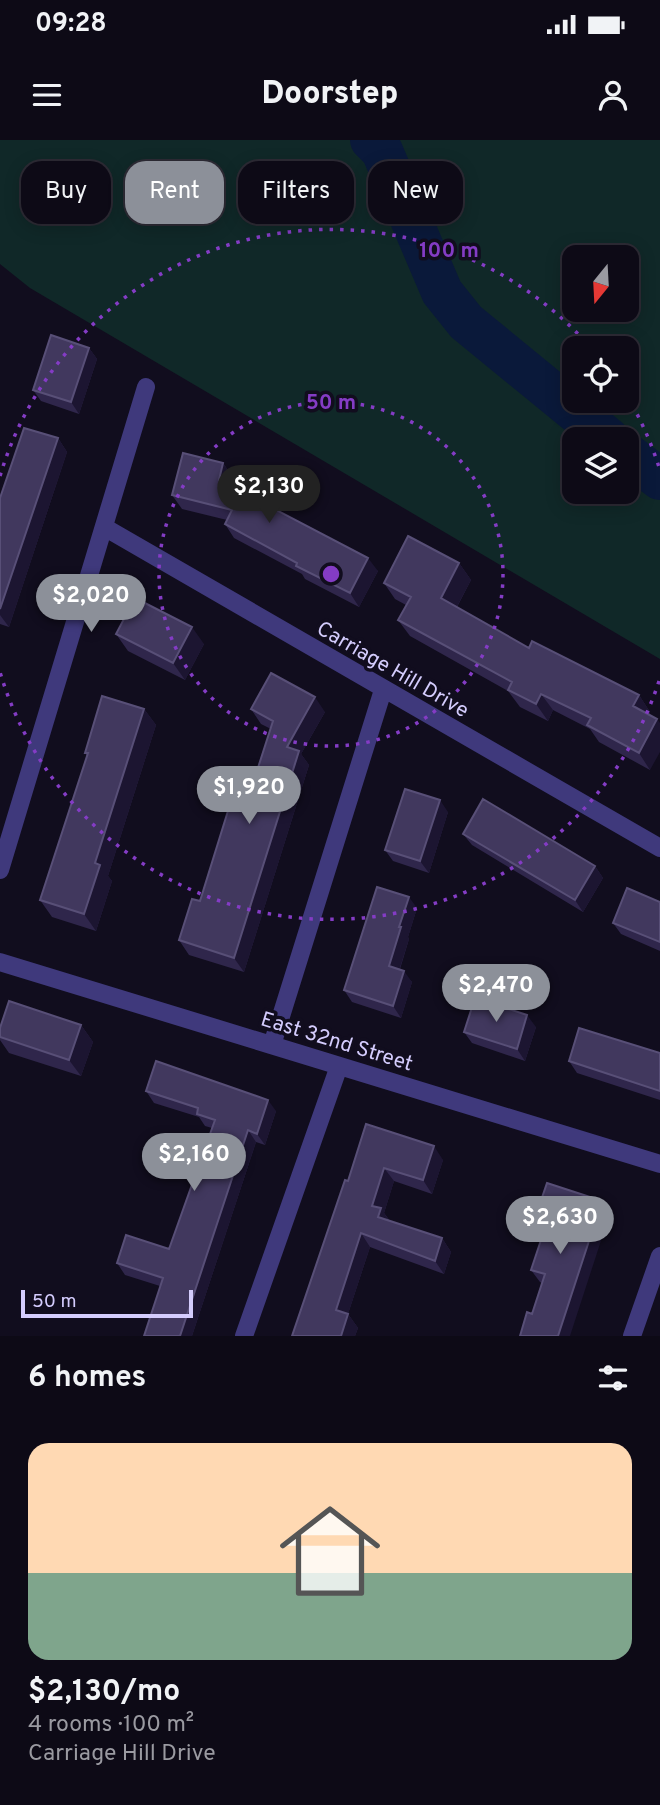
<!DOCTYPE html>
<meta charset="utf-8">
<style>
:root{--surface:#0d0a16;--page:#1b1823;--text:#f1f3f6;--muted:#9a9aa1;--line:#2d2b35;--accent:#8c9099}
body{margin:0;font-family:Overpass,sans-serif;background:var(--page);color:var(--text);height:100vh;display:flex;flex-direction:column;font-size:26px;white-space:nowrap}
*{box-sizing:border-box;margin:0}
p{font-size:23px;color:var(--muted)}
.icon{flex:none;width:38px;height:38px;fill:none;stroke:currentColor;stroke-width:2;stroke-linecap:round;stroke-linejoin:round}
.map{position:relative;height:1196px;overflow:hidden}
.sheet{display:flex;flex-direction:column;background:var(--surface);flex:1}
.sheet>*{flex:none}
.top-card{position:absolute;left:21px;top:21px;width:620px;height:63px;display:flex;gap:14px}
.needle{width:46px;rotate:198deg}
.controls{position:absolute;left:562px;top:105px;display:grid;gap:14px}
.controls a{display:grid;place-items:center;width:77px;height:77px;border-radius:14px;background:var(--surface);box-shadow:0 4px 18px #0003,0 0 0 2px var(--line);font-size:35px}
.scale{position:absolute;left:21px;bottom:18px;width:172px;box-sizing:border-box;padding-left:7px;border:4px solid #d4ccfd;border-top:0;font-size:19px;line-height:24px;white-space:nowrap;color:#d4ccfd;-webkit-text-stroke:5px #110d1e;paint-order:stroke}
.price{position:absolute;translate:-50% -60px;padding:0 16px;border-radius:24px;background:var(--accent);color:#fff;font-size:23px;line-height:46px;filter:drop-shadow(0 2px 4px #0008)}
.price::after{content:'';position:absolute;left:50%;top:42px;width:21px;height:16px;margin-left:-10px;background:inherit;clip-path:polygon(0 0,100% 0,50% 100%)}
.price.current{background:#222;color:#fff}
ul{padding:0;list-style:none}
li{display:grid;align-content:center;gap:14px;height:371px;padding:0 28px}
li span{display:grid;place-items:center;height:217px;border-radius:21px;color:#555}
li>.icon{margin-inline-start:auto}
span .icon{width:126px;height:126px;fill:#fffc;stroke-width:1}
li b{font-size:30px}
h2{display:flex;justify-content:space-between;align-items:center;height:84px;padding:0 28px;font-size:30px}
.chip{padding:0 24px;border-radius:21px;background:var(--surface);box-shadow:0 4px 18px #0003,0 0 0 2px var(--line);font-size:24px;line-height:63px}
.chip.current{background:var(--accent);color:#fff}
.status{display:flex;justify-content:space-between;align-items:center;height:49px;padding:0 35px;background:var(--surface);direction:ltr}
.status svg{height:19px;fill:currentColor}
header{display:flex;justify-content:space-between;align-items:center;height:91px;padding:0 28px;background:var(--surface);font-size:32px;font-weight:800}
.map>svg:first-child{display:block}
.green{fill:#102828;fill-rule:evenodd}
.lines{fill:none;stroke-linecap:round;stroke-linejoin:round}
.river{stroke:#0a193a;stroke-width:42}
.minor{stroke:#3f397c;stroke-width:18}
.wall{fill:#2f264b}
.shaded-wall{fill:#1c1531}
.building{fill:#41385e;stroke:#584f77;stroke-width:2}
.ring{fill:none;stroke:#843cc5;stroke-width:3.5;stroke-dasharray:3.5 7}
.labels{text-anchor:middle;stroke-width:7;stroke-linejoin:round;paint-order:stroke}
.street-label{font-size:21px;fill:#d4ccfd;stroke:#110d1e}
.centre{fill:#843cc5;stroke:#110d1e;stroke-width:3.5}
.ring-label{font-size:21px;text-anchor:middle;font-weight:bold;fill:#843cc5;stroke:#110d1e;stroke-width:7;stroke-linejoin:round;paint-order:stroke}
</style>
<div class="status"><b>09:28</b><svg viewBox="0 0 49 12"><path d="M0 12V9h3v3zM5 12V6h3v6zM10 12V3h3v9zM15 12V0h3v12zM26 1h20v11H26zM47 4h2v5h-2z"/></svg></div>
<header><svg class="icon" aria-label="menu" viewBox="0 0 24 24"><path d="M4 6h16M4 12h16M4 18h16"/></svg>Doorstep<svg class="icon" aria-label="person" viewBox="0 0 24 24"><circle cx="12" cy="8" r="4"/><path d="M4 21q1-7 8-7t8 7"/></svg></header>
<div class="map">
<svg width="660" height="1196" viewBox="0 0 660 1196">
<rect width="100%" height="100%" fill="#110d1e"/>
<!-- green -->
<path class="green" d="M0 0H660V519L30 148 0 124ZM626 117V170H574V117ZM574 208H626V261H574ZM626 299V352H574V299Z"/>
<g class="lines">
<!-- river -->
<path class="river" d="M371 0 382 11 442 152 466 182 609 299
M626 313 660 339"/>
<!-- minor -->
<path class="minor" d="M104 387 660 708
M0 730 146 247
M0 822 660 1024
M272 905 383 550
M244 1196 339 926
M632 1196 660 1116"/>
</g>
<!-- wall -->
<path class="wall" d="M89 208 97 219 79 274 41 261 33 250Z
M58 298 67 312 9 487 0 484V358Z
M223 323 232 336 230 346 378 431 359 467 305 439 302 434 234 398 225 384 227 380 182 369 172 355Z
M459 423 471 440 457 467 529 508 639 555 650 572 649 575 650 630 599 602 590 589 553 570 548 581 520 567 508 551 410 496 398 480 406 465 395 459 384 443Z
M116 494 204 504 185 540 128 511Z
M144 569 156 585 108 736 112 741 96 791 52 777 40 760 87 616 85 613Z
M251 569 325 572 301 614 309 625 244 832 189 815 179 800 200 761 256 634 271 589 261 584Z
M448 672 429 733 393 721 385 710Z
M463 694 595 726 603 738 583 772 472 705Z
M660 762V811L621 794 613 783Z
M417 768 408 797 409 799 400 829 412 842 401 878 352 862 344 850Z
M81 885 93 902 81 936 9 913 0 900V888Z
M536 887 525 921 472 903 464 892Z
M660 913V960L577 933 569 921Z
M146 951 276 971 265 1005 256 1002 192 1196H144L160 1146 125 1135 117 1123 169 1109 212 988 205 986 199 977 154 963Z
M366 984 443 1020 432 1054 394 1041 384 1073 390 1081 442 1098 451 1112 444 1134 370 1107 348 1174 358 1188 355 1196H292L348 1041Z
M610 1073 532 1174 542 1143 540 1142 531 1130 545 1087 536 1075Z"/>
<!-- shaded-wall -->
<path class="shaded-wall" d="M89 208 97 219 79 274 71 262Z
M58 298 67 312 9 487 0 475V469Z
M223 323 232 336 228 353 219 340Z
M368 418 378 431 359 467 350 453Z
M459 423 471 440 453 474 441 458Z
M192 487 204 504 185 540 173 523Z
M541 554 553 570 548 581 536 564Z
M639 555 650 572 645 582 633 566Z
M315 557 325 572 301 614 309 625 244 832 234 818 287 607Z
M144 569 156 585 108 736 112 741 96 791 84 774 95 723Z
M657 579 660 583V612L650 630 639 613Z
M440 660 448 672 429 733 420 721Z
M595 726 603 738 583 772 575 760Z
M409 757 417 768 408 797 409 799 397 837 389 826 399 787Z
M404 831 412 842 401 878 393 866Z
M527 875 536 887 525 921 517 909Z
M81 885 93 902 81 936 69 920Z
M268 960 276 971 265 1005 257 994Z
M248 990 256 1002 192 1196H180Z
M434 1006 443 1020 432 1054 423 1040Z
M384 1028 394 1041 384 1073 390 1082 378 1077 372 1066Z
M602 1061 610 1073 570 1196H558Z
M361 1093 370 1107 348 1174 358 1188 355 1196H341L336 1170Z
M442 1098 451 1112 444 1134 435 1121Z"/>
<!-- building -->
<path class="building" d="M51 195 89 208 71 262 33 250Z
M24 288 58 298 0 469V358Z
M183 313 223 323 219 340 368 418 350 453 296 426 297 423 225 384 232 370 172 355Z
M408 396 459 423 441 458 529 508 532 501 639 555 633 566 657 579 639 613 587 585 591 578 541 554 536 564 508 550 512 542 398 480 411 457 384 443Z
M135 458 192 487 173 523 116 494Z
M271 533 315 557 287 607 299 611 234 818 179 800 192 759 200 761 241 629 256 634 273 581 251 569Z
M102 556 144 569 95 723 100 725 84 774 40 760 88 613H85Z
M405 649 440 660 420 721 385 710Z
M483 659 595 726 575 760 463 694Z
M377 747 409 757 399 787H401L389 826 404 831 393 866 344 850Z
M627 748 660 762V802L613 783Z
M475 858 527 875 517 909 464 892Z
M9 861 81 885 69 920 0 897V888Z
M579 888 660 913V951L569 921Z
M156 921 268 960 257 994 248 990 180 1196H144L163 1138 117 1123 126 1095 169 1109 215 980 197 974 198 968 146 951Z
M366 984 434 1006 423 1040 384 1028 372 1066 381 1068 378 1077 442 1098 435 1121 361 1093 336 1170 348 1174 341 1196H292L345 1040 348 1041Z
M547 1043 602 1061 558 1196H520L527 1172 532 1174 545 1134 531 1130 548 1079 536 1075Z"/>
<!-- distance rings -->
<g class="ring">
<circle cx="331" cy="434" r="172"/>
<path d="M659 541A345 345 0 0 1 0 532M0 336A345 345 0 0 1 591 208M627 256A345 345 0 0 1 659 327"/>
</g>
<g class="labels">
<!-- street labels -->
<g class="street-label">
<text transform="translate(393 529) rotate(30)" y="7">Carriage Hill Drive</text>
<text transform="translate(337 901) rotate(17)" y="7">East 32nd Street</text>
</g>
</g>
<circle cx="331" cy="434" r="10" class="centre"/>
<g class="ring-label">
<text x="449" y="117">100 m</text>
<text x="331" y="269">50 m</text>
</g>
</svg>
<div class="controls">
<a><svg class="needle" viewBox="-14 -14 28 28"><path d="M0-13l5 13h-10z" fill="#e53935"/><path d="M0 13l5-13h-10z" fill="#9a9aa1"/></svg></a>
<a><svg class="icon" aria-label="locate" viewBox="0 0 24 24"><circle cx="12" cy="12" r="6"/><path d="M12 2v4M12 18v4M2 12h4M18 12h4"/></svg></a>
<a><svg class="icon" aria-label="layers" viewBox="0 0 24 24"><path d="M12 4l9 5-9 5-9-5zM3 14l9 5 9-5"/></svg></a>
</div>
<div class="scale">50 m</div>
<b class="price current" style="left:269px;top:385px">$2,130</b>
<b class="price" style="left:91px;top:494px">$2,020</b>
<b class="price" style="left:249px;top:686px">$1,920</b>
<b class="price" style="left:496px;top:884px">$2,470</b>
<b class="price" style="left:194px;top:1053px">$2,160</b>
<b class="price" style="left:560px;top:1116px">$2,630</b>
<div class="top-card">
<a class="chip">Buy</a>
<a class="chip current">Rent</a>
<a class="chip">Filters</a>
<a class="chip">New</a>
</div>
</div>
<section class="sheet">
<h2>6 homes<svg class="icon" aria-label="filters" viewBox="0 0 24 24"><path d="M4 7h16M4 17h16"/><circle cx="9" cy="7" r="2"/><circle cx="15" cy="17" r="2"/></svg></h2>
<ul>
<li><span style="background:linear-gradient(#ffd9b3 60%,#7fa58c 0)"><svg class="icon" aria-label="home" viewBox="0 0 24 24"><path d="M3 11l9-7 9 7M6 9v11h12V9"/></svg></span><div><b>$2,130/mo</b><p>4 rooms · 100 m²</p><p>Carriage Hill Drive</p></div></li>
</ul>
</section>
